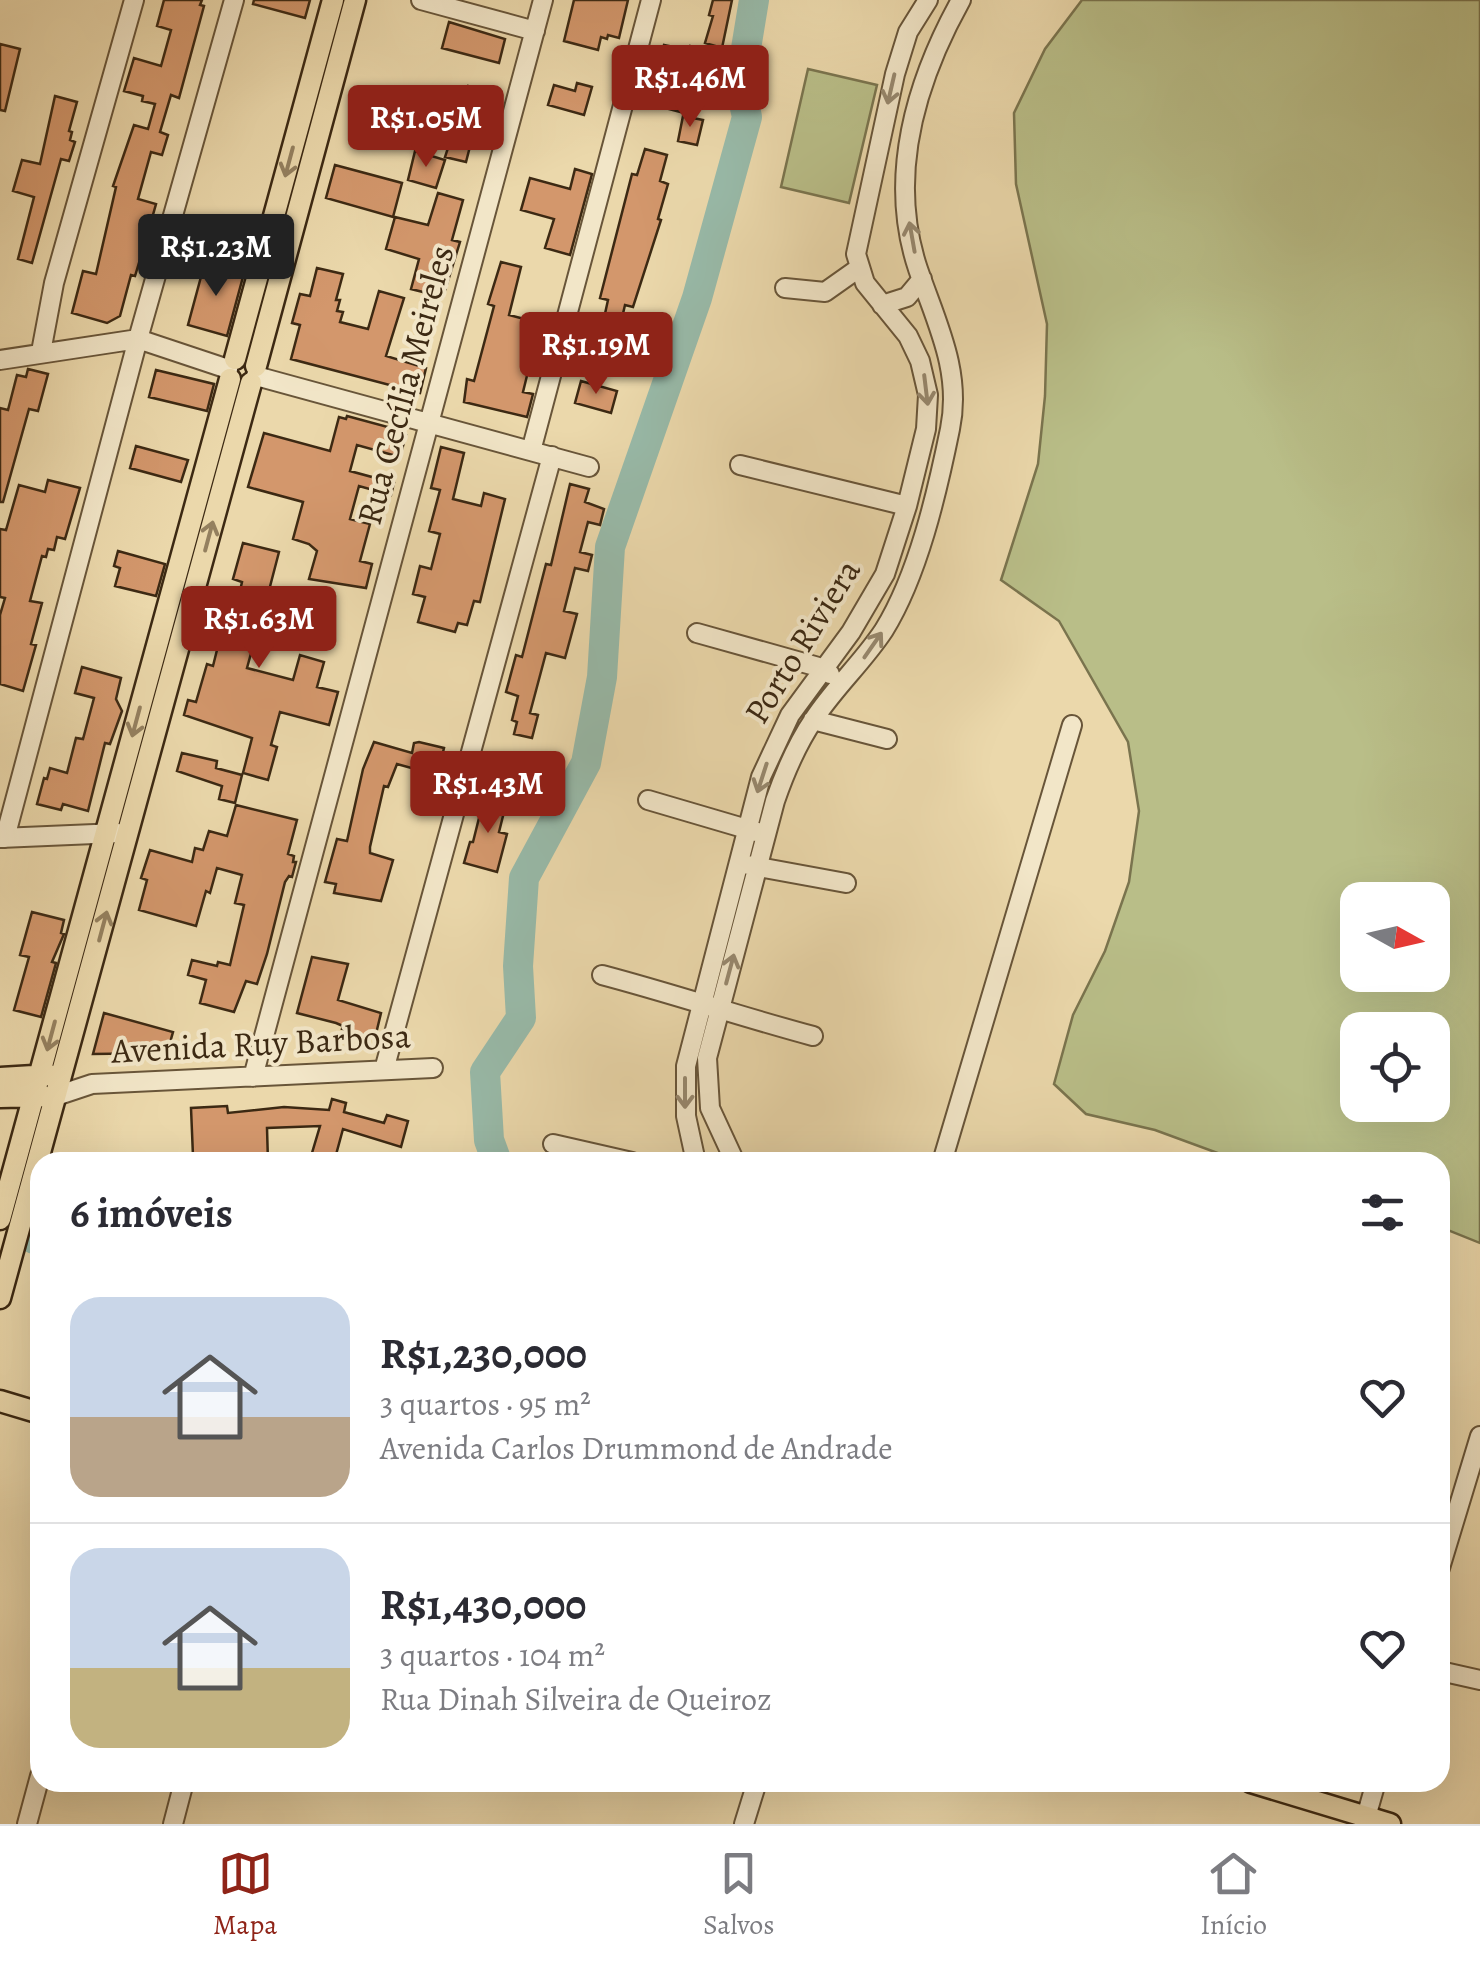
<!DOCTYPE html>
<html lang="pt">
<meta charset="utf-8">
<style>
:root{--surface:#fff;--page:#f2f2f3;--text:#2b2b33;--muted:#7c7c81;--line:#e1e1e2;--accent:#8f2418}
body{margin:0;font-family:Alegreya,serif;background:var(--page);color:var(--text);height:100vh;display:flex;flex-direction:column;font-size:38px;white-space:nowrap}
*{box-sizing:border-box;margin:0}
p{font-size:32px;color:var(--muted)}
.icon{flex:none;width:55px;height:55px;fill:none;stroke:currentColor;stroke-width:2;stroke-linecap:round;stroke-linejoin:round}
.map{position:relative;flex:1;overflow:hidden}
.sheet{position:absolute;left:30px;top:1152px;width:1420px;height:640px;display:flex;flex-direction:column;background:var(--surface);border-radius:30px;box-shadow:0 10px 40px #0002}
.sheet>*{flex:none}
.needle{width:65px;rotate:98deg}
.tools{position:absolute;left:1340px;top:882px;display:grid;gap:20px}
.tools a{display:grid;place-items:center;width:110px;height:110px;border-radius:20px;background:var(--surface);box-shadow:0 10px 40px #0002;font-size:50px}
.price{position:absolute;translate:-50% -85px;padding:0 22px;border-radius:10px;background:var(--accent);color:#fff;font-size:32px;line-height:65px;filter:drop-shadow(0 2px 5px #0008)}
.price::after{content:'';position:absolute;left:50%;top:60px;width:30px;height:22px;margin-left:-15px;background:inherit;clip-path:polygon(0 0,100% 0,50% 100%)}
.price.on{background:#222;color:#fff}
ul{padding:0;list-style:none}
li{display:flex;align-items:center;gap:30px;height:250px;padding:0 40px}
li+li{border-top:2px solid var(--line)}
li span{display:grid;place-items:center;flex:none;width:280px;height:200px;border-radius:30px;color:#555}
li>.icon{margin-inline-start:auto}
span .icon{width:120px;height:120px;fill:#fffc;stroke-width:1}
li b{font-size:42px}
h2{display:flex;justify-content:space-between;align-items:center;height:120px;padding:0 40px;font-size:42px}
.dock{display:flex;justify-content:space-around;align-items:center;height:140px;border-top:2px solid var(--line);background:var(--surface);font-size:28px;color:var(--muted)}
.dock a{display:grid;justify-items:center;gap:5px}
.dock .on{color:var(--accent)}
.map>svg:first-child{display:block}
.green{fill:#b9be88;stroke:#7a744e;stroke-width:2.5;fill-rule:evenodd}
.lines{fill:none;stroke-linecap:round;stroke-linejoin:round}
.river{stroke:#98baa9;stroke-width:30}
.building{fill:#d3976c;stroke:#3c2913;stroke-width:2.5}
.minor-casing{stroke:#685539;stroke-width:22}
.major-casing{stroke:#3c2913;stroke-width:25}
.minor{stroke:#f2e6c8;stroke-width:18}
.major{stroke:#ebd8ab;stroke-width:20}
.oneway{stroke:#97886e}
.oneway2{stroke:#94805f}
.labels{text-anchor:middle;stroke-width:8;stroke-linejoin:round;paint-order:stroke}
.street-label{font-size:35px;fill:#3c2913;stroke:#f2e6c8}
</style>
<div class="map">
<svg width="1480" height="1824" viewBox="0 0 1480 1824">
<rect width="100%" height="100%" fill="#ebd8ab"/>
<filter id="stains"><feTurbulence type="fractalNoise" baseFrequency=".002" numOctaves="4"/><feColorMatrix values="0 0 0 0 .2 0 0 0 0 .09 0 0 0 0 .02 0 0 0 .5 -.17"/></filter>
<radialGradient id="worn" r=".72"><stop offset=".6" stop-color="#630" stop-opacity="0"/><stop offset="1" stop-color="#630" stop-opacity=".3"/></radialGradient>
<!-- green -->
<path class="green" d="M1082 0H1480V1243L1440 1227V1162H1242L1155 1130 1086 1114 1054 1084 1073 1015 1105 951 1129 882 1139 811 1128 742 1059 621 1001 580 1038 464 1045 396 1047 324 1016 184 1014 113 1045 49ZM1432 900V975H1358V900ZM1432 1030V1105H1358V1030Z
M808 69 877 85 849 203 781 187Z"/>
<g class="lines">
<!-- river -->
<path class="river" d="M497 1162 489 1140 485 1072 521 1018 518 966 524 878 586 763 602 677 610 547 697 298 747 117 740 85 754 0
M34 1239 40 1238"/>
</g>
<!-- building -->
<path class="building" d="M164 0H202L200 5 204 6 179 98 171 95 160 132 168 135 162 155 151 152 138 199 156 204 145 243 135 276 131 275 120 316 107 323 72 313 83 271 96 274 116 187 113 186 134 125 148 129 155 104 142 101 143 96 124 91 134 58 161 66 171 30 157 26Z
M254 0H310L305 18 253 4Z
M574 0H628L619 38 608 35 607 39 601 37 598 50 564 41Z
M713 0H732L722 48 705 43 713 16 709 15Z
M449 22 505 39 499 63 442 48Z
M0 44 20 49 5 111 0 110Z
M664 45 688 50 690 46 702 49 684 113 654 105 665 63 660 62Z
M577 83 592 87 584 115 548 105 554 85 575 91Z
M468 86 500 94 493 124 477 119 466 162 445 157Z
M55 96 77 102 69 131 72 132 70 140 75 142 69 161 61 159 32 263 18 259 34 197 13 191 22 160 40 164Z
M363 106 419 121 415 138 376 128 372 140 355 136Z
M683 116 703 120 697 145 678 141Z
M645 149 667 155 660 181 668 184 658 219 661 220 633 307 625 305 618 335 601 332 608 300 600 298 632 174 637 175Z
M415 151 445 160 436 188 408 180Z
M335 165 402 183 393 217 326 198Z
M575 169 592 174 570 255 545 248 554 219 521 210 530 178 570 189Z
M438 193 463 200 452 240 460 242 443 297 411 289 419 259 386 249 395 217 428 225Z
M205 262 244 273 227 336 188 325Z
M501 262 521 267 509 315 547 325 541 349 534 347 523 392 533 394 527 417 464 402 467 379 474 381 494 306 488 304Z
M317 268 343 274 336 300H340L337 311 343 312 340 322 368 329 379 291 404 298 386 356 426 368 420 393 291 359 300 325 292 323 300 294 310 296Z
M28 369 48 374 38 411 29 409 3 502H0V408L8 410 17 375 26 377Z
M156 370 214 384 207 411 149 397Z
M581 381 617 391 611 413 575 403Z
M347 416 399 430 398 433 406 435 400 457 357 445 350 471 394 483 391 495 359 486 350 519 370 524 360 561 372 564 366 588 309 579 317 551 309 544 293 539 303 502 248 487 264 433 330 451 339 417 346 419Z
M136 446 188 460 181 482 130 468Z
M441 447 464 453 453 499 481 506 484 493 505 499 480 602 474 601 467 625 458 623 455 632 418 622 425 597 413 594 420 566 431 569 440 534 429 531 440 490 431 488Z
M48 480 80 488 65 539 57 537 54 550 48 549 46 557 42 556 30 601 42 603 31 644 36 645 23 691 0 684V615L5 598 0 597V529L6 530 19 485 45 492Z
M570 484 589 489 585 502 604 509 600 525 588 522 580 552 592 555 588 571 575 568 564 611 577 614 565 658 546 653 530 713 538 715 532 738 514 734 517 722 512 720 518 696 506 692 516 655 522 657 546 564 551 565Z
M243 543 279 552 266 602 298 611 289 644 256 635 247 668 293 680 300 655 324 662 317 687 338 692 329 725 280 712 271 745 277 747 268 780 243 773 252 738 184 715 188 700 196 702 207 664 213 666 222 630 238 634 248 597 239 595 242 582 233 579Z
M118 551 165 564 156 596 115 586 120 568 114 566Z
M82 667 121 678 116 699 122 711 110 744 105 743 88 811 63 804 61 810 37 804 44 778 47 779 50 768 67 773 76 738 83 739 94 698 75 693Z
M374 742 412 753 414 743 419 742 444 748 439 769 417 763 415 769 397 764 388 787 384 786 370 847V853L393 860 381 901 334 893 336 884 325 882 337 839 347 841 363 769Z
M182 753 217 761 216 768 242 775 235 803 219 799 222 786 177 771Z
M485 794 507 800 499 832 507 834 497 872 464 863 470 842H473Z
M236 805 297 820 288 854 294 856 293 862H296L292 877 289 876 285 882 267 954 257 984 246 981 234 1012 200 1003 206 980 188 975 192 960 217 966 218 962 230 965 244 905 235 903 242 875 217 868 210 893 206 891 196 926 139 910 147 880 141 878 150 850 192 862 195 848 203 850 209 831 227 836Z
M32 912 64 920 61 933 64 934 52 962 56 963 41 1017 14 1010 29 957 20 955Z
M312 957 348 964 338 1000 381 1013 375 1038 342 1029 343 1026 336 1023 297 1013Z
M104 1013 173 1032 167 1053 93 1054Z
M332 1099 346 1103 344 1112 384 1123 387 1115 408 1121 401 1147 343 1129 334 1162H313L315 1154 312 1153 320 1126 267 1128 268 1162H230V1154L193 1156 191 1108 227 1106 228 1113 284 1107 329 1110Z"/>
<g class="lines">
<defs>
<path id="minor" d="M421 0 535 31
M785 288 825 292 859 268
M882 305 907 297 922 279
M41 352 54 283 134 0
M0 360 138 339 228 369
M256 376 589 467
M531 451 651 0
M740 465 907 506
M697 633 822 668 830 674
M813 720 887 739
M648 800 757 832
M0 838 118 833
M5 838 138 339 234 0
M748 865 846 883
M602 975C674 994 742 1017 813 1036
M384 1070 552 456
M253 1077 543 0
M56 1096 92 1084 433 1068
M553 1144 632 1162
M696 1162 686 1116V1066L761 777 790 715 851 632 885 574 907 506 926 429 928 395 920 361 908 336 865 283 856 254 895 74 908 32 928 0
M735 1162 710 1108 707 1058 775 801C785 772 797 744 814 719 835 687 863 662 884 630 918 575 937 493 950 429 962 371 936 322 918 269 887 177 916 81 961 0
M942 1162 1072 725
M1440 1568 1480 1436
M1440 1671 1480 1680
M27 1824 40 1776
M173 1824 184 1782
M744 1824 757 1782
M1364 1824 1376 1782"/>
<path id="major" d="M235 359 333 0
M256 366 355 0
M0 1078 50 1075
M0 1097 43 1096
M0 1219 230 379
M0 1298 251 383
M0 1401 40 1413
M1251 1782 1390 1824"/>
</defs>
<!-- minor casing -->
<use href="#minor" class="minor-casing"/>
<!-- major casing -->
<use href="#major" class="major-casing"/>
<!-- minor -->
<use href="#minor" class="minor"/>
<!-- major -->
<use href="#major" class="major"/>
</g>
<!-- one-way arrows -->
<defs><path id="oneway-shaft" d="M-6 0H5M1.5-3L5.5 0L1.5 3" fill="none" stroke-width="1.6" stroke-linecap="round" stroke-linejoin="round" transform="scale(2.5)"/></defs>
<g class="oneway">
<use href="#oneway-shaft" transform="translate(891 89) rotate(103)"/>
<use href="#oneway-shaft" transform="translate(912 237) rotate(-100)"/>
<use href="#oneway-shaft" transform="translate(926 390) rotate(83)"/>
<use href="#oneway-shaft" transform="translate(873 645) rotate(-55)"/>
<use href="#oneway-shaft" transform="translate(762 778) rotate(108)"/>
<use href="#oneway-shaft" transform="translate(730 969) rotate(-75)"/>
<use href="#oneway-shaft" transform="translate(685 1093) rotate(90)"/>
</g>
<g class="oneway2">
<use href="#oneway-shaft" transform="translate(289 162) rotate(105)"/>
<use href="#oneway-shaft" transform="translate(209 536) rotate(-75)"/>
<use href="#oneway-shaft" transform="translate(136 722) rotate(105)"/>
<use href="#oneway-shaft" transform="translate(103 926) rotate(-75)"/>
<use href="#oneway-shaft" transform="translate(51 1036) rotate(105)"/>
</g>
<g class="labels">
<!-- street labels -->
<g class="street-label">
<text transform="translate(405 385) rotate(-75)" y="12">Rua Cecília Meireles</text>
<text transform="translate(802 641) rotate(-58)" y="12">Porto Riviera</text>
<text transform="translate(261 1043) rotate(-3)" y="12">Avenida Ruy Barbosa</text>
</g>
</g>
<rect width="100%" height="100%" filter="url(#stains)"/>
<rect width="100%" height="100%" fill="url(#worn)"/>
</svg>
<div class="tools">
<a><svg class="needle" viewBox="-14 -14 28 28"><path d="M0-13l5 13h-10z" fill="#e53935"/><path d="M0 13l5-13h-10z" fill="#7c7c81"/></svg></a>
<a><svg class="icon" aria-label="locate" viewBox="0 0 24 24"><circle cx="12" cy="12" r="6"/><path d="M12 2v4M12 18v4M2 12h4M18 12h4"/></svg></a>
</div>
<b class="price" style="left:690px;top:130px">R$1.46M</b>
<b class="price" style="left:426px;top:170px">R$1.05M</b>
<b class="price on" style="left:216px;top:299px">R$1.23M</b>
<b class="price" style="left:596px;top:397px">R$1.19M</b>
<b class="price" style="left:259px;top:671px">R$1.63M</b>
<b class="price" style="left:488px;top:836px">R$1.43M</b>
<section class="sheet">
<h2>6 imóveis<svg class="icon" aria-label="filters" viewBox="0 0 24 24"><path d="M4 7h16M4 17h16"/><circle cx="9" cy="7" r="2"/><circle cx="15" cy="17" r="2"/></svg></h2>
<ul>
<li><span style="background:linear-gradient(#c9d6e8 60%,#b9a48a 0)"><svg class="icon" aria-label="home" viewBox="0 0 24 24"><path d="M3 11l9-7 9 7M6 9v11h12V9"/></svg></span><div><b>R$1,230,000</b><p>3 quartos · 95 m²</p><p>Avenida Carlos Drummond de Andrade</p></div><svg class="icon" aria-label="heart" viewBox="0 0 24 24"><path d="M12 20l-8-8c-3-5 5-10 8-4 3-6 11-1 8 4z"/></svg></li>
<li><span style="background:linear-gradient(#c9d6e8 60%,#c2b280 0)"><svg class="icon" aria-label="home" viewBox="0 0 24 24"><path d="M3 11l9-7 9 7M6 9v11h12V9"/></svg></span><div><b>R$1,430,000</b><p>3 quartos · 104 m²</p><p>Rua Dinah Silveira de Queiroz</p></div><svg class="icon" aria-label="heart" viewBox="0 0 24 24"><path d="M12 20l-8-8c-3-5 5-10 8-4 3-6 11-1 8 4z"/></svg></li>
</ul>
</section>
</div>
<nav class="dock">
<a class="on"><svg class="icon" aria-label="map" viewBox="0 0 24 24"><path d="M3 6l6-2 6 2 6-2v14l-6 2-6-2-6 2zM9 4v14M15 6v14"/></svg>Mapa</a>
<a><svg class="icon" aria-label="saved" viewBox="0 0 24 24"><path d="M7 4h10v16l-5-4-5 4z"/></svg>Salvos</a>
<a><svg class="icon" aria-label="home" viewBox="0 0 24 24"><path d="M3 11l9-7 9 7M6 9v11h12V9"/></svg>Início</a>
</nav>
